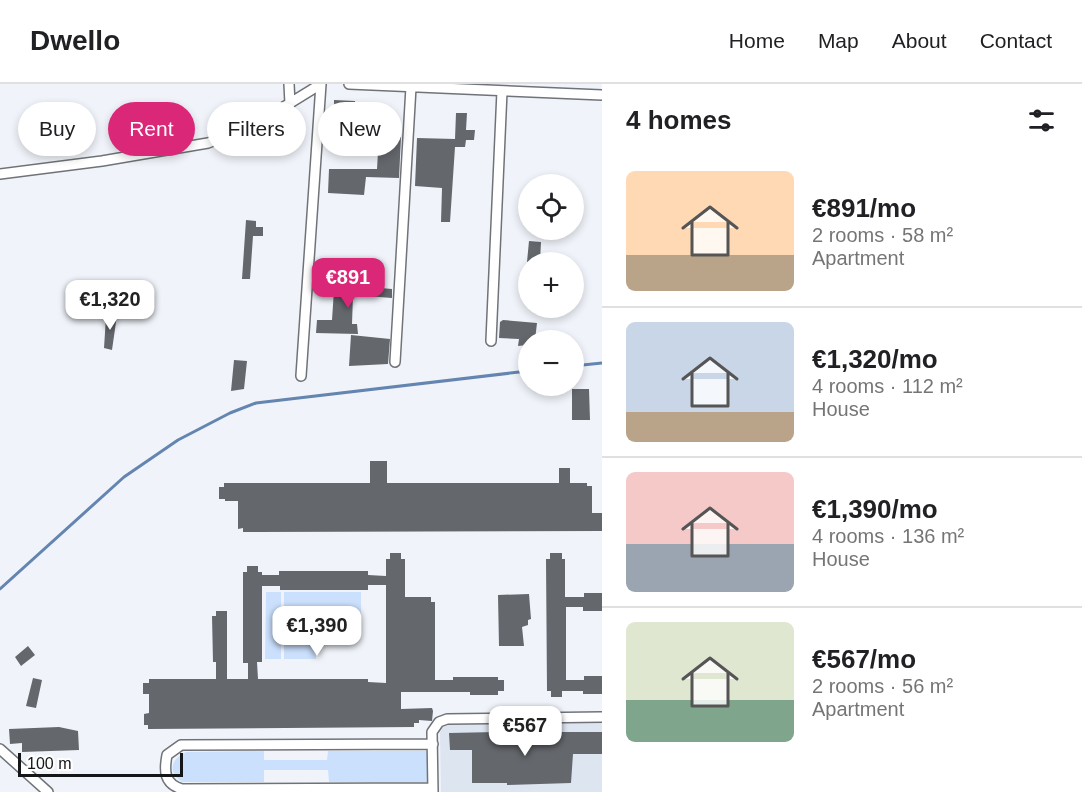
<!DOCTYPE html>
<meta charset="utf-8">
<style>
:root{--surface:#fff;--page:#f2f2f2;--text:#202124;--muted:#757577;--line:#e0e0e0;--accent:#db2777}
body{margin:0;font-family:Helvetica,sans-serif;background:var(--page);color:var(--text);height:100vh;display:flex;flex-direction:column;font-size:22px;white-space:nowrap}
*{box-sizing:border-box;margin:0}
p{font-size:20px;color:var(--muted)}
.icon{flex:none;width:33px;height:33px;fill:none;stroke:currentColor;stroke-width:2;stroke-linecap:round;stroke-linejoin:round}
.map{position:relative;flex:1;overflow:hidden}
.drawer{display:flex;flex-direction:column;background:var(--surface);width:480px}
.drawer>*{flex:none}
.hud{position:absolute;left:18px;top:18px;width:494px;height:54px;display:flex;gap:12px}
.tools{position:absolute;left:518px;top:90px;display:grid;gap:12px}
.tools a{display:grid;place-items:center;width:66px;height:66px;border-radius:50%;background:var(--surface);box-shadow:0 3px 9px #0003;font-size:30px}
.scale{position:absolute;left:18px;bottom:15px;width:165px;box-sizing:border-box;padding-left:6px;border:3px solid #141618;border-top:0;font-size:16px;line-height:21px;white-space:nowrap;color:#141618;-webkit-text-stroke:4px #fff;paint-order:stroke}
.price{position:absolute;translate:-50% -51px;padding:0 14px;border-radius:12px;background:#fff;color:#222;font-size:20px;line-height:39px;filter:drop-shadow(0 2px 3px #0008)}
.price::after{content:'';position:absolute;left:50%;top:36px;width:18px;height:14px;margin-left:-9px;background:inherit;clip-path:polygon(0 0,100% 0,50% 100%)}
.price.current{background:var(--accent);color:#fff}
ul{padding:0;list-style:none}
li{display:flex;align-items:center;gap:18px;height:150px;padding:0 24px}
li+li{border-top:2px solid var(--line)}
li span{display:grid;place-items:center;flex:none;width:168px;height:120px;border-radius:9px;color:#555}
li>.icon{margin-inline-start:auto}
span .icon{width:72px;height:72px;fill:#fffc;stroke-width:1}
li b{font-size:26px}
h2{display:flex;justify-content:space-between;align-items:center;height:72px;padding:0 24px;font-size:26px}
.chip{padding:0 21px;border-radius:27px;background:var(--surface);box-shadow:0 3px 9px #0003;font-size:21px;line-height:54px}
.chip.current{background:var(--accent);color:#fff}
header{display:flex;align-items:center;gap:36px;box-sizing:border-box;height:84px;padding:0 30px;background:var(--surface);border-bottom:2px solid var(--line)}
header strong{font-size:28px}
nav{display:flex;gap:33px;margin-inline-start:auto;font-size:21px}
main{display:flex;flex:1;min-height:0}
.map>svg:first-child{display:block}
.built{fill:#dde5f1}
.green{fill:#cbe0fd}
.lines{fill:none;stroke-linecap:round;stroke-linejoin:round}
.stream{stroke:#6485b0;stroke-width:3}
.building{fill:#64676c;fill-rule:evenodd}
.street-casing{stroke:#6f7378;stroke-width:12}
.street{stroke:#fff;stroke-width:9}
</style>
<header>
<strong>Dwello</strong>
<nav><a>Home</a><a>Map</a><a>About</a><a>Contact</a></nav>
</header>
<main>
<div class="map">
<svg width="602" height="708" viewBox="0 0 602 708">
<rect width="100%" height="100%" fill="#f0f4fa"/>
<!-- built -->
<path class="built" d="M452 639H602V708H441L440 649 442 644Z"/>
<!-- green -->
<path class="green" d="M266 508H281V575H265Z
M284 508H361V531H316V575H284Z
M264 667V676H327L328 667H427V698H329L328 686H264V698H182C167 688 171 675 186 668Z"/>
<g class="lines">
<!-- stream -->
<path class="stream" d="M573 282 602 279
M0 505 124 393 178 356 230 329 256 319 528 287"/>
</g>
<!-- building -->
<path class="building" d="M334 16 355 17 357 43 332 41V32L334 31Z
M456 29H467L466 46H475L474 56H466L465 63H455L450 138H441L442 104 415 102 417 54 455 55Z
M363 52 401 53 399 94 366 93 364 111 328 109 329 85H377L378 68 362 67Z
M246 136 256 137V143H263V152H253L250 195H242Z
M529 157 541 158 540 178H527Z
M346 198 358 199V202L392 205V214L353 211 352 240H357L358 250 316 249 317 236H332L334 206H346Z
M110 230 117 231 112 266 104 264 106 233 109 234Z
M503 236 537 239 535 256H528V261L518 262 519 255 499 254 500 238Z
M351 251 390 255 388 280 349 282Z
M234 276 247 277 244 305 231 307Z
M572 305H589L590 336H572Z
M370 377H387V399H559V384H570V399H587V402H592V429H602V447L243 448V444L238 445V417H225V415H219V403H224V399H370Z
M390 469H401V475H405V513H431V518H435V596H453V593H498V596H504V607H498V611H470V608H401V625L432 624 433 627 432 637 419 636V639H414V643L148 645V641H144V630L149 629V610H143V599H149V595H216V578H213L212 532H216V527H227V595H248V579H243V488H247V482H258V488H262V491H279V487H368V491L386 492V475H390ZM368 501H386V599L368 598V595H258L257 578H262V502H280V506H368Z
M550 469H562V475H565V513H584V509H602V527H583V523H566V596H584V592H602V610H583V607H562V613H551V607H547L546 475H550Z
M529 510 531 535 528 536V541L522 543 524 562H499L498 511Z
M28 562 35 571 21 582 15 573Z
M33 594 42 596 36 624 26 622Z
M59 643 78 647 79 666 22 668V659L10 660 9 645Z
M496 648V654H501V657H543L546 648H602V670H573L571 699 507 701V699H472V666H450L449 649Z"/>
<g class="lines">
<defs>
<path id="street" d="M289 0 290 20
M349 0 602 11
M0 90 102 77 208 59 253 42 321 0
M491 257 502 7
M395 278 411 3
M301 292 321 0
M433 660 181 661 167 671C164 687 164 700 182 705L433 704
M0 665 48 708
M433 708 432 648 439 638 447 635 602 633"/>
</defs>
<!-- street casing -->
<use href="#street" class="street-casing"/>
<!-- street -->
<use href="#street" class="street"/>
</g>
</svg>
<div class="tools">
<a><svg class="icon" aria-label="locate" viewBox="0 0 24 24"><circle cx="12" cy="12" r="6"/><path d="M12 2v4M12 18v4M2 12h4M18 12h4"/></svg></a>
<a>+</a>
<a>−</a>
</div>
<div class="scale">100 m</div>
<b class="price current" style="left:348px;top:225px">€891</b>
<b class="price" style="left:110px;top:247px">€1,320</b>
<b class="price" style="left:317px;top:573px">€1,390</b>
<b class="price" style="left:525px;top:673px">€567</b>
<div class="hud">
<a class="chip">Buy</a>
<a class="chip current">Rent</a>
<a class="chip">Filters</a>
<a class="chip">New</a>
</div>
</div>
<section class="drawer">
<h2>4 homes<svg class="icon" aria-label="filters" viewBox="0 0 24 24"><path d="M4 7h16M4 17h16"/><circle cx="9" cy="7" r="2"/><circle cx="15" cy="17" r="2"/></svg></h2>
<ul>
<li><span style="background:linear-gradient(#ffd9b3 70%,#b9a48a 0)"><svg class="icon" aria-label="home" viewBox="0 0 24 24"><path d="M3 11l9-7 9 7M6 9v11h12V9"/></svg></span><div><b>€891/mo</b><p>2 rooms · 58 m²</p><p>Apartment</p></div></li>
<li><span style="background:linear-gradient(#c9d6e8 75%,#b9a48a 0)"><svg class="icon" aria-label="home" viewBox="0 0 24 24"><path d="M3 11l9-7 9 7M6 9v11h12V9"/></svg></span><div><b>€1,320/mo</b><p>4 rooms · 112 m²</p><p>House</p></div></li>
<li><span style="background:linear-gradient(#f6c9c9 60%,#9aa5b1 0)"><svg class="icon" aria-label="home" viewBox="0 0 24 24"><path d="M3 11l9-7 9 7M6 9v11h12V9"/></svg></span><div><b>€1,390/mo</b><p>4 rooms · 136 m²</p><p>House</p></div></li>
<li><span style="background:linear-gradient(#dfe7d0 65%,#7fa58c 0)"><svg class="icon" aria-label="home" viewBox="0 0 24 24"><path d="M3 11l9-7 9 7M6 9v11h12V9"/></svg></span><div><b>€567/mo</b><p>2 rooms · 56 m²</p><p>Apartment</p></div></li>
</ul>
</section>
</main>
